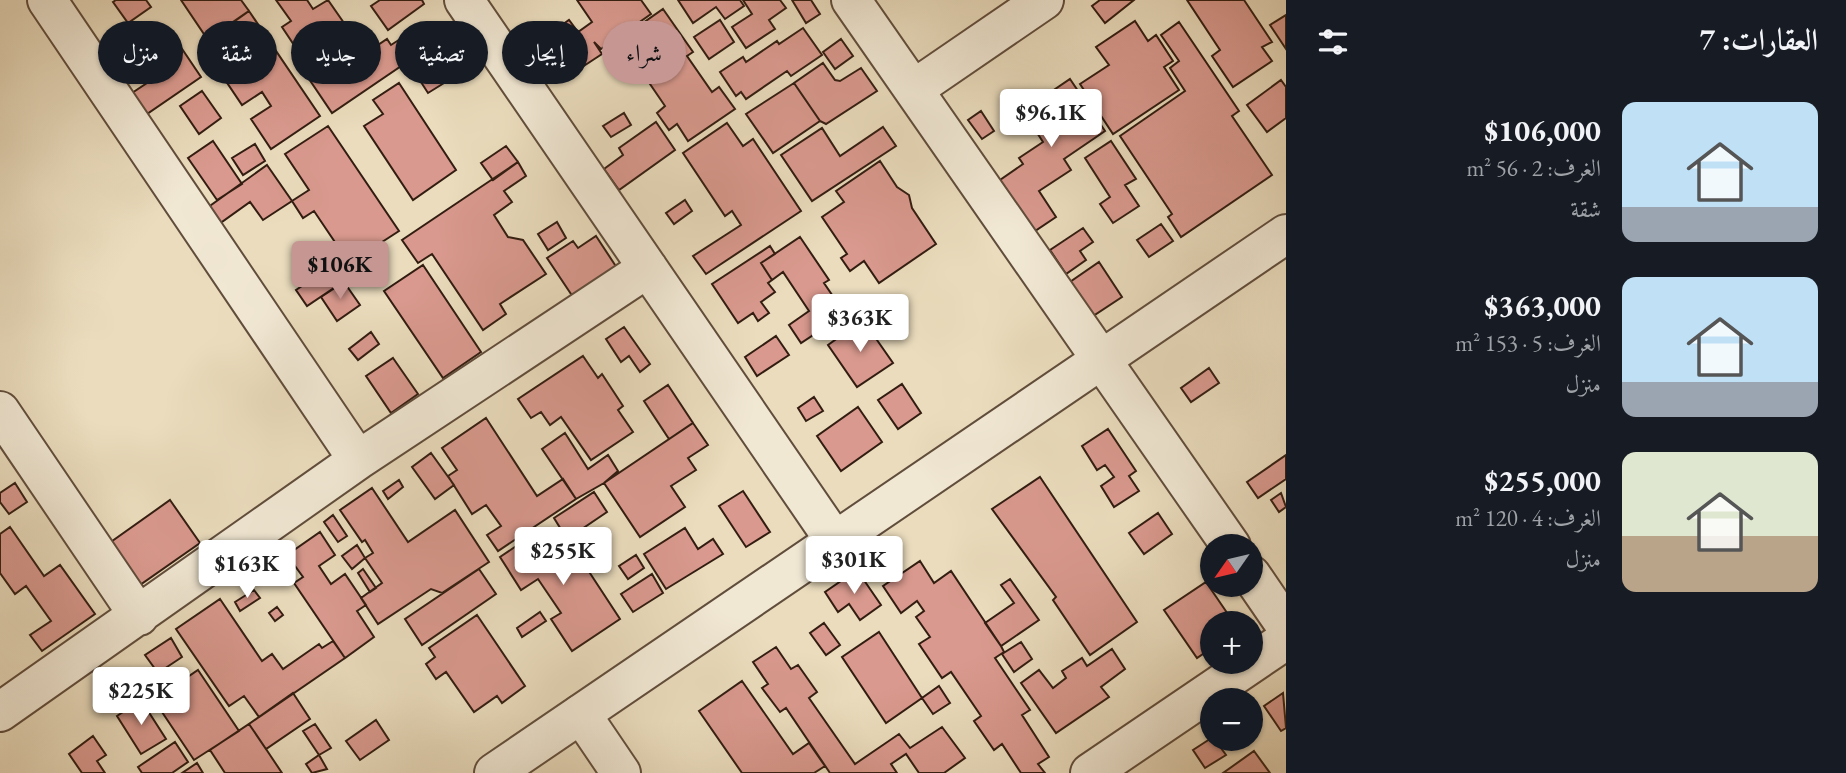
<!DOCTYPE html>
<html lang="ar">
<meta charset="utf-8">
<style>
:root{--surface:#171b24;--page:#242831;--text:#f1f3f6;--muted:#9ea1a6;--accent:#c59692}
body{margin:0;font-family:"EB Garamond",Amiri,serif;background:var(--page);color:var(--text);direction:rtl;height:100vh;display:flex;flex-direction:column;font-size:26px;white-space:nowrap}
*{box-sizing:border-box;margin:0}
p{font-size:23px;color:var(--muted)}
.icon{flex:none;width:38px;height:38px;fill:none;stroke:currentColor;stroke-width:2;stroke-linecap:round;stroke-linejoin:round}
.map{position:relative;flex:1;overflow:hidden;direction:ltr}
.panel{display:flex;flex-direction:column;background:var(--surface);width:560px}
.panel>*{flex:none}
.top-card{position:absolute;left:21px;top:21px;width:665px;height:63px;direction:rtl;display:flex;gap:14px}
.needle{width:46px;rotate:236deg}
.fabs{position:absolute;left:1200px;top:534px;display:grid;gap:14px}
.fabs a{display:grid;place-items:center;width:63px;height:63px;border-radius:50%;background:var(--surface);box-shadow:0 2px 5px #0004;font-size:35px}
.price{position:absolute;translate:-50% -60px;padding:0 16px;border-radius:7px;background:#fff;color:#222;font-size:23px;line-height:46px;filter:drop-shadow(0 2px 4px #0008)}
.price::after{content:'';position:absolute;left:50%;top:42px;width:21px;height:16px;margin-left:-10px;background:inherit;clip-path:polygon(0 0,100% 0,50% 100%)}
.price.active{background:var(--accent);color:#111}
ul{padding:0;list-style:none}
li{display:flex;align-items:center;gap:21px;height:175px;padding:0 28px}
li span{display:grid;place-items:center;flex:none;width:196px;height:140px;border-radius:14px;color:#555}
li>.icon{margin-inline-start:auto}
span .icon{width:84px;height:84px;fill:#fffc;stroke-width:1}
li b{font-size:30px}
h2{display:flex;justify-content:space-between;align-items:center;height:84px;padding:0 28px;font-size:30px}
.chip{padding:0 24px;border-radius:32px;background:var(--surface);box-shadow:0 2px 5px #0004;font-size:24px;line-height:63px}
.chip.active{background:var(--accent);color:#111}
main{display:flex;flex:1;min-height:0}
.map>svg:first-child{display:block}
.building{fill:#d9998e;stroke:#331d11;stroke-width:2}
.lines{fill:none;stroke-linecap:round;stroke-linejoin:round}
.minor-casing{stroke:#614d3c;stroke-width:42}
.tertiary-casing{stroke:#614d3c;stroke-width:42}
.minor{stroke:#f1e8d4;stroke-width:38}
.tertiary{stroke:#f1e8d4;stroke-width:38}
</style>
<main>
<section class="panel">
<h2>العقارات: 7<svg class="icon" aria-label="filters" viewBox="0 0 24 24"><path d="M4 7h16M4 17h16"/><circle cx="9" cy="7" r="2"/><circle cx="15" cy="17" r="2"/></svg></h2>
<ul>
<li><span style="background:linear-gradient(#bfe0f5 75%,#9aa5b1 0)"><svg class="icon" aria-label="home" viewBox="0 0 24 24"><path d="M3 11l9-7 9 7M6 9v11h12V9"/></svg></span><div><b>$106,000</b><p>الغرف: 2 · 56 m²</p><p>شقة</p></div></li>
<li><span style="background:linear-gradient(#bfe0f5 75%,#9aa5b1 0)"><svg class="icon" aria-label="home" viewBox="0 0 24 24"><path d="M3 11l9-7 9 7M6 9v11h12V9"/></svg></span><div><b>$363,000</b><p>الغرف: 5 · 153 m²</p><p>منزل</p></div></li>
<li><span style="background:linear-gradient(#dfe7d0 60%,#b9a48a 0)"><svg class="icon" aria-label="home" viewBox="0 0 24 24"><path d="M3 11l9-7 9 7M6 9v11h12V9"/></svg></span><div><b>$255,000</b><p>الغرف: 4 · 120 m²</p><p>منزل</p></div></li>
</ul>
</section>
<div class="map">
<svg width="1286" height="773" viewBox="0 0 1286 773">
<rect width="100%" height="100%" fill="#eadcbd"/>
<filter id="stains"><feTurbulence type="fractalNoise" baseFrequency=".00286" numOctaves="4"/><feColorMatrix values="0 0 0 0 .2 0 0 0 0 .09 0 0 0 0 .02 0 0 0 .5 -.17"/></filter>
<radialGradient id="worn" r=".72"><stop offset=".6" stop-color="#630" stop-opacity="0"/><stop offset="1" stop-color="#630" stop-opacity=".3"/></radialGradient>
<!-- building -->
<path class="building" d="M116 0H146L151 7 128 23 113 2Z
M181 0H241L249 11 208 40Z
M276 0H307L313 9 328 0 353 36 308 66 282 27 291 21Z
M380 0H422L424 4 388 30 371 6Z
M577 0H641L651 14 601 49 594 42 602 54 567 77 541 40 569 20 578 32 592 22Z
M678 0H740L744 6 725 19 716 7 693 23Z
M743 0H780L786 8 769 20 775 29 746 48 732 27 752 14Z
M792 0H811L820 14 806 23Z
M1100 0H1134L1105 23 1092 6Z
M1187 0H1244L1272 42 1262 47 1272 61 1233 87 1212 56 1220 50Z
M663 9 693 52 687 56 712 92 719 87 735 109 688 141 677 124 669 130 657 113 665 106 639 68 633 72 613 44Z
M249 11 320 116 271 149 251 119 271 106 262 92 242 105 201 44Z
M1286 15V49L1270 25Z
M720 20 734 42 709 59 694 37Z
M1135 21 1148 41 1156 35 1173 61 1164 67 1179 90 1113 134 1080 84 1109 65 1096 47Z
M1179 22 1239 111 1232 116 1272 175 1181 237 1168 217 1172 214 1120 136 1185 91 1170 68 1179 61 1161 35Z
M419 27 432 45 332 113 307 76 355 43 363 55 387 39 391 45Z
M803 28 822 55 791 76 787 71 746 99 741 92 736 96 720 72 743 57 746 62 777 41 779 44Z
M172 34 201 77 144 116 129 95 162 73 146 51Z
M841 39 853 56 835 69 823 52Z
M441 49 457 75 428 93 412 68Z
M823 63 835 80 840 81 861 68 877 91 826 124 820 121 794 83Z
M1070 79 1105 131 1064 159 1071 170 1039 191 1056 217 1035 231 1000 180 1023 164 1019 158 1043 142 1023 111Z
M1281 80 1286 87V118L1267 132 1247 105Z
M399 83 456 170 413 200 364 126 383 114 373 100Z
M794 83 820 121 773 153 746 114Z
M202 91 221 118 199 134 180 106Z
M981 111 994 131 982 139 968 120Z
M624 113 631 125 611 137 603 126Z
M656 122 675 150 619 190 604 169 623 155 619 148Z
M727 123 743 146 753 139 801 211 706 274 693 256 741 225 732 211 725 216 683 153Z
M328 126 399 231 362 255 368 265 307 306 296 290 345 257 314 211 303 218 292 201 309 190 285 154Z
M883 127 896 146 812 201 781 155 822 128 840 156Z
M213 141 242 184 217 200 188 158Z
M1111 141 1136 179 1125 185 1139 206 1113 223 1100 204 1110 197 1085 158Z
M255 144 265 161 243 175 232 158Z
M506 146 518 162 493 180 481 163Z
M880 161 897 187 909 195 912 208 936 244 879 283 864 261 850 271 841 258 847 254 822 217 844 202 836 191Z
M518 162 526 176 504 191 512 202 494 215 508 237 523 240 546 274 500 304 506 314 483 330 432 254 418 263 402 240Z
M267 165 292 201 263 220 250 202 219 224 207 208Z
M685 200 692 211 674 224 666 213Z
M557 222 566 238 548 250 538 234Z
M1161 224 1173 241 1149 257 1137 240Z
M1083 228 1093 242 1080 251 1086 260 1066 274 1050 250Z
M596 236 621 274 573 297 547 258 573 241 578 248Z
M800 237 829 280 824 283 845 314 801 343 789 325 809 311 783 272 772 280 761 263Z
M770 246 775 254 761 263 772 280 768 283 775 292 761 302 769 313 758 321 753 313 738 323 712 284Z
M1099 262 1122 297 1090 318 1067 284Z
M423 265 481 352 443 378 384 291Z
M344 282 360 305 337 321 321 297Z
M863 320 893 363 857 387 828 345Z
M624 327 650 364 640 372 629 356 621 362 606 339Z
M371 332 379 344 358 360 349 349Z
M776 336 789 355 757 376 745 357Z
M583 356 598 378 602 374 623 406 618 410 633 432 591 460 561 417 550 425 541 412 531 418 518 399Z
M393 358 418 394 391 413 366 376Z
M1209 368 1219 383 1191 402 1181 388Z
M902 384 921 413 898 429 878 400Z
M668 385 693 423 669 439 644 401Z
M814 397 823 411 806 421 798 408Z
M858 407 882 442 841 471 817 436Z
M486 418 537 496 563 479 576 499 498 551 487 535 501 526 486 505 472 514 448 476 457 470 442 448Z
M693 423 708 445 688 458 696 470 671 486 685 507 640 537 604 483Z
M1108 429 1136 471 1129 476 1139 491 1114 507 1101 486 1114 477 1105 465 1097 470 1082 446Z
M565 433 588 469 608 455 618 471 604 483 576 499 542 449Z
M431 453 454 485 435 499 412 467Z
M1286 455V479L1258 498 1247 482Z
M1040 477 1137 622 1090 655 1053 600 1056 597 992 509Z
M399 480 403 487 388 499 383 491Z
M15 483 27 502 9 514 0 502V493Z
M372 488 408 542 455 510 489 562 442 593 431 589 378 624 361 598 382 583 365 558 373 553 365 540 362 542 340 510Z
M743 491 770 532 746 547 719 506Z
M594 492 607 512 567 539 554 518Z
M1281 493 1286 507 1279 512 1271 500Z
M170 500 200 543 137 587 108 544Z
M1158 513 1172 534 1144 554 1129 533Z
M333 515 347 536 338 542 324 522Z
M10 527 44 576 60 565 95 614 42 651 30 635 51 621 26 586 15 594 0 573V534Z
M685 528 698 549 713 539 723 554 666 589 644 554Z
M320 532 335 555 319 566 331 584 345 574 366 605 357 611 374 637 345 658 294 583 303 577 287 555Z
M563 532 620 619 572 651 551 619 561 613 538 579 521 590 500 557 534 534 541 546Z
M357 545 365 558 352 569 342 556Z
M636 555 644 568 628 579 619 566Z
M920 561 934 583 951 571 1001 646 1004 652 995 658 1030 710 1022 715 1049 757 1038 764 1045 773H1021L1002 744 994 750 974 721 981 716 951 672 942 678 919 644 930 637 916 617 924 611 917 601 901 613 883 586Z
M363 569 376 588 370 592 358 573Z
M479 569 496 594 422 645 405 619Z
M857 570 881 605 860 620 849 604 838 612 825 592Z
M652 574 663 593 633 612 621 594Z
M1010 579 1039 620 1001 646 985 623 1014 603 1001 585Z
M1206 582 1234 623H1213V647L1197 658 1164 610Z
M254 590 260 598 240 611 235 602Z
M220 599 262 661 272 654 283 669 319 644 322 648 333 641 345 658 259 717 244 696 229 706 176 629Z
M277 607 283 615 275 621 269 613Z
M540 612 546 621 522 637 517 628Z
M477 615 525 686 502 703 497 696 474 712 446 672 436 679 426 664 435 657 429 648Z
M824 623 840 645 826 655 810 633Z
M879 632 922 698 886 723 842 657Z
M171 638 182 657 158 673 145 655Z
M1021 642 1032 659 1014 672 1002 654Z
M776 647 791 669 798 665 817 692 809 698 855 764 899 734 910 748 942 727 965 758 944 773H919L906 754 891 764 897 773H830L786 708 780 712 762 688 768 684 753 662Z
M1112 649 1125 669 1101 687 1109 697 1056 733 1021 683 1039 670 1053 688 1066 678 1062 671 1082 658 1087 666Z
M198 670 239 731 194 760 154 700Z
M158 673 168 690 154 700 142 684Z
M742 681 793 754 809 743 825 766 814 773H742L699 711Z
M939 686 950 703 933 714 922 698Z
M293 693 310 719 266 749 249 724Z
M1283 693 1286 728 1281 731 1264 706Z
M141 700 166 739 141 754 117 716Z
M376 720 389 740 360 760 346 741Z
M249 724 266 749 282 773H225L210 750Z
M315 724 331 748 319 755 303 731Z
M93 736 106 755 97 761 105 773H82L69 754Z
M1213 737 1226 755 1205 768 1193 750Z
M175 742 188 762 172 773H142L138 767Z
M1254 751 1270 773H1223Z
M319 755 327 769 312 773 306 764Z
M197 763 203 773H182Z"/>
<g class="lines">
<defs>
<path id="minor" d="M47 0 358 460
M464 0 835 541
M851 0 1231 546
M914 89 1044 0
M0 411 139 616
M1251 575 1286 626
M0 712 358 460 648 268
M581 714 621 773
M1090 773 1286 640"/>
<path id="tertiary" d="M494 773 1286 234"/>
</defs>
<!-- minor casing -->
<use href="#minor" class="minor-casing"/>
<!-- tertiary casing -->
<use href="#tertiary" class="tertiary-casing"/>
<!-- minor -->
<use href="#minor" class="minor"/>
<!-- tertiary -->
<use href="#tertiary" class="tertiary"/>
</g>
<rect width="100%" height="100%" filter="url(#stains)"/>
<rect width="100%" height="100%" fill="url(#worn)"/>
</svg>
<div class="fabs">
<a><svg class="needle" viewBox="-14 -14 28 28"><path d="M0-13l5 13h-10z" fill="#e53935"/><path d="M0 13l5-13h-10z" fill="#9ea1a6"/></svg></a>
<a>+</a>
<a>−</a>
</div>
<b class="price" style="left:1051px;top:149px">$96.1K</b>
<b class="price active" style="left:340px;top:301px">$106K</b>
<b class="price" style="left:860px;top:354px">$363K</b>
<b class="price" style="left:563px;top:587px">$255K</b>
<b class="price" style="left:854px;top:596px">$301K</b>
<b class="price" style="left:247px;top:600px">$163K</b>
<b class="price" style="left:141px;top:727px">$225K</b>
<div class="top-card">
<a class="chip active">شراء</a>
<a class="chip">إيجار</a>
<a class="chip">تصفية</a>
<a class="chip">جديد</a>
<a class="chip">شقة</a>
<a class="chip">منزل</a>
</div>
</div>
</main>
